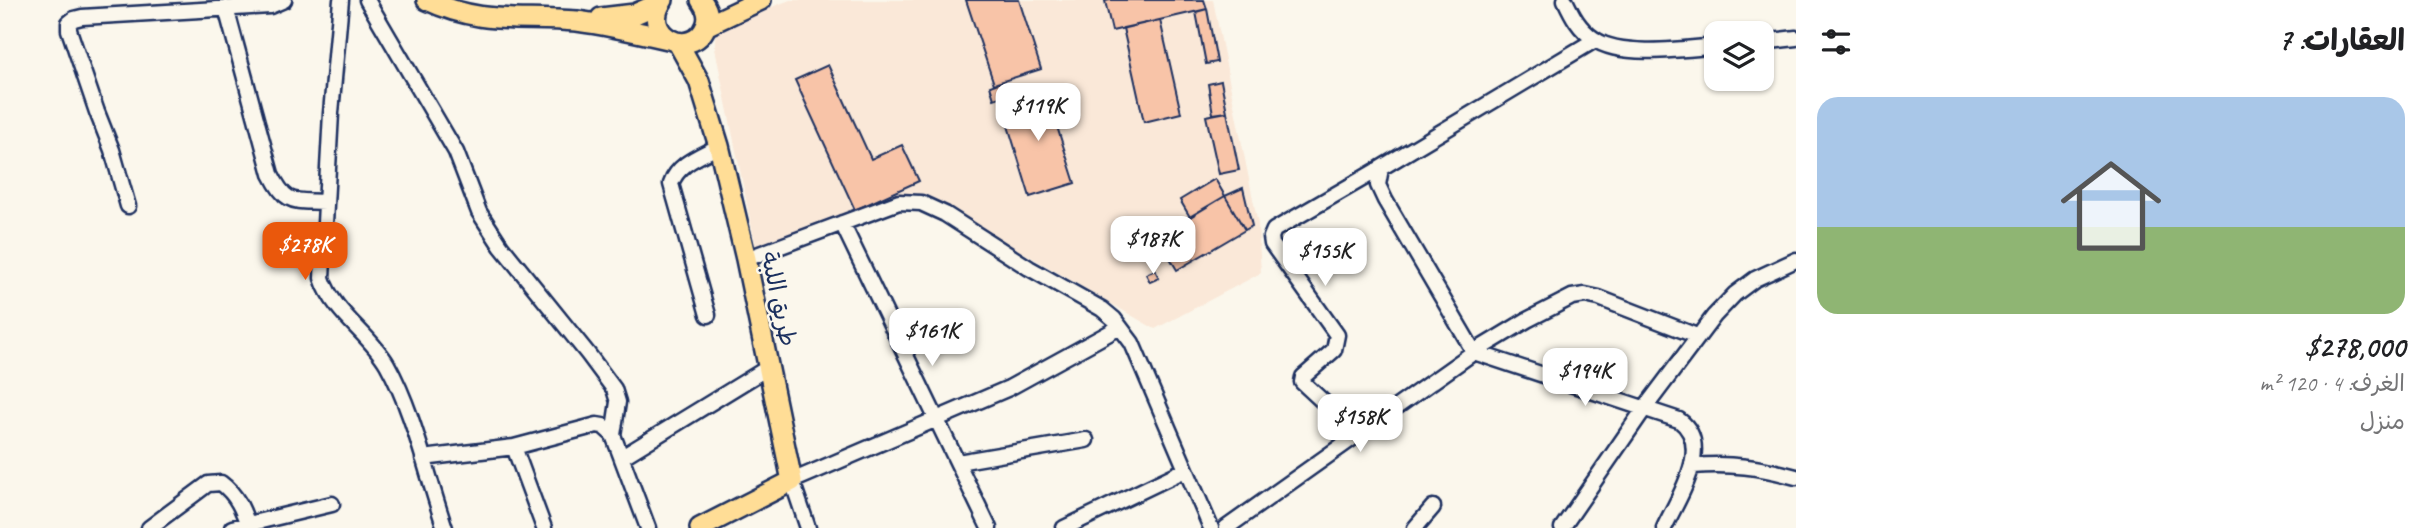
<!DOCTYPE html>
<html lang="ar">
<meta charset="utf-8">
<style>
:root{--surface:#fff;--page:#f2f2f2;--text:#202124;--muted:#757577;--line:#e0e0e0;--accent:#ea580c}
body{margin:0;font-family:Caveat,"Playpen Sans Arabic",sans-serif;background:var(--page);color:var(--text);direction:rtl;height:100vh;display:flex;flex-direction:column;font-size:26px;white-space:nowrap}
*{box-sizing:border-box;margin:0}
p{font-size:23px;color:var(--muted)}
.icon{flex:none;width:38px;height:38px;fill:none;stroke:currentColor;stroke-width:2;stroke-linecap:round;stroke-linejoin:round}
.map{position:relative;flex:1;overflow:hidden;direction:ltr}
.panel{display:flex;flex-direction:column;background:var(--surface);width:630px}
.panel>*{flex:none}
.tools{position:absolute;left:1704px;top:21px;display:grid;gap:14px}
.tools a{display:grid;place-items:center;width:70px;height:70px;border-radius:14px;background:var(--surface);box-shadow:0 2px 5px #0004;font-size:35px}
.price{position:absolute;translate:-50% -60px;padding:0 16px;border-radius:14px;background:#fff;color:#222;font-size:23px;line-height:46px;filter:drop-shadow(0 2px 4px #0008)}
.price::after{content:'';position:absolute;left:50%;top:42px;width:21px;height:16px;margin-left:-10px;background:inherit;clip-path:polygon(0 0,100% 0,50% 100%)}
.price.selected{background:var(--accent);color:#fff}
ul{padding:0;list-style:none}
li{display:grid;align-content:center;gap:14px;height:371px;padding:0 21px}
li+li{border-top:2px solid var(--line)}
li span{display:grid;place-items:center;height:217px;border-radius:21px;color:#555}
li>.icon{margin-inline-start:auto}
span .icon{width:126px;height:126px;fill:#fffc;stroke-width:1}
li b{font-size:30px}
h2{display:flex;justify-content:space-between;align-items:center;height:84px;padding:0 21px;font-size:30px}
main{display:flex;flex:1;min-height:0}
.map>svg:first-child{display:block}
.built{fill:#fae8d8}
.building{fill:#f8c4a8;stroke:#1b2f5e;stroke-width:2}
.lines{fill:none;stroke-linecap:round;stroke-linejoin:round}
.minor-casing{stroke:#1b2f5e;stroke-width:19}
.major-casing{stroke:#1b2f5e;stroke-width:24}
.minor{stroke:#fbf7ec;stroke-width:14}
.major{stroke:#ffdd96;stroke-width:19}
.labels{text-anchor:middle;stroke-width:5;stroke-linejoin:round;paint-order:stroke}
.street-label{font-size:24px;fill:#1b2f5e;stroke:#fbf7ec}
</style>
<main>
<section class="panel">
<h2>العقارات: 7<svg class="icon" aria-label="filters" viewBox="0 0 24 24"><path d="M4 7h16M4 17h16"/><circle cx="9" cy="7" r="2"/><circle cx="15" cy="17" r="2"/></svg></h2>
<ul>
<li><span style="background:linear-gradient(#a9c7e8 60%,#8fb573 0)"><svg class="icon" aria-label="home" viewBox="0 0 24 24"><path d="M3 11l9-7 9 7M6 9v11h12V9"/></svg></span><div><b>$278,000</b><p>الغرف: 4 · 120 m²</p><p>منزل</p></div></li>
</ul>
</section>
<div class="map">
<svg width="1796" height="528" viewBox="0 0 1796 528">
<rect width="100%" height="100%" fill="#fbf7ec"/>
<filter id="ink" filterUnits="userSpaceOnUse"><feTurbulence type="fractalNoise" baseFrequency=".0143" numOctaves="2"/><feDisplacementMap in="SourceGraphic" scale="14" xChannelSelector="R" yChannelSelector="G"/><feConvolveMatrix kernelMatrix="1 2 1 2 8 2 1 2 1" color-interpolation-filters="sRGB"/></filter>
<g filter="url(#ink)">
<!-- built -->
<path class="built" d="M790 0H1213L1258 224 1261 273 1155 329 941 205 923 200 756 248 715 49V37L717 29 725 25Z"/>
<!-- building -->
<path class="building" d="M966 0H1019L1041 69 994 84Z
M1110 0H1204L1207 9 1112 31 1105 1Z
M1207 9 1217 62 1206 64 1196 12Z
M1160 20 1181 113 1144 122 1123 28Z
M828 65 871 159 902 145 919 181 855 210 795 80Z
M1221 81 1227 112 1213 114 1208 84Z
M1001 82 1006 95 994 99 990 86Z
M1045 89 1075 183 1030 197 1001 103Z
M1227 112 1239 170 1219 174 1206 116Z
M1215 179 1225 196 1190 217 1180 200Z
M1243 188 1252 226 1245 230 1225 196Z
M1225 196 1245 230 1177 270 1157 236Z
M1155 270 1159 278 1150 282 1146 274Z"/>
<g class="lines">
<defs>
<path id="minor" d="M341 0 331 113 322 278C334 314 369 333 387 364 414 412 427 476 445 528
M367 0 456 152 479 212 501 246 588 354 614 389 618 402 613 435
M1565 0C1572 15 1579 29 1594 39 1620 58 1685 49 1717 46
M226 8 271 174C287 206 293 200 325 202
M1595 40 1381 168 1378 185 1385 200 1474 352 1679 420C1714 445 1678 498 1664 528
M1762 42 1796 38
M128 206 112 150 97 112 69 30V23L74 19 82 17 270 6 284 0
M842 223 989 528
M746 259 899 202 921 203 945 214 1029 268 1102 309 1114 319 1132 343 1211 528
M708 315 671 184C678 163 701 156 719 146
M1358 434 1302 382 1303 377 1334 350 1337 335 1272 244 1271 237 1274 230 1381 168
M622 457 769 367
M423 458 514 447
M958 462 1086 440
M1693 466C1731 463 1759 467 1796 477
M149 528 208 484 221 483C237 495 243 510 249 528
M232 528 332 504
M544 528 514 447 597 425 603 426 613 435 648 528
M808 528 792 481 1009 388 1120 327
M1064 528 1185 470
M1226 528 1474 352 1527 320 1572 297 1585 295 1599 298 1697 336
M1415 528 1433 507
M1562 528 1644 409 1714 316 1735 294 1755 279 1796 260"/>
<path id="major" d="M427 0C482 26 520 16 577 21 608 25 638 32 668 39
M663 0C638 35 692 61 706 26 710 17 707 8 701 0
M601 18 635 14 660 3
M706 26 761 0
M678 43 699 81 719 146 746 259 792 481 700 528"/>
</defs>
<!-- minor casing -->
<use href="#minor" class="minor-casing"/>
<!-- major casing -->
<use href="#major" class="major-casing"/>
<!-- minor -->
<use href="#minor" class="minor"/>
<!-- major -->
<use href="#major" class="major"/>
</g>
</g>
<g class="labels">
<!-- street labels -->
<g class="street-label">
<text transform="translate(779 299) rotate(78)" y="8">طريق اللبة</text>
</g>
</g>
</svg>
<div class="tools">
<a><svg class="icon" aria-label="layers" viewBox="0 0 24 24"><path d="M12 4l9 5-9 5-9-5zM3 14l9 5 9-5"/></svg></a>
</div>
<b class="price" style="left:1038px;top:143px">$119K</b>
<b class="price" style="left:1153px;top:276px">$187K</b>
<b class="price selected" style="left:305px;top:282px">$278K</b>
<b class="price" style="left:1325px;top:288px">$155K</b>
<b class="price" style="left:932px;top:368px">$161K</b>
<b class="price" style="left:1585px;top:408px">$194K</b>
<b class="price" style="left:1360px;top:454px">$158K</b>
</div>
</main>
